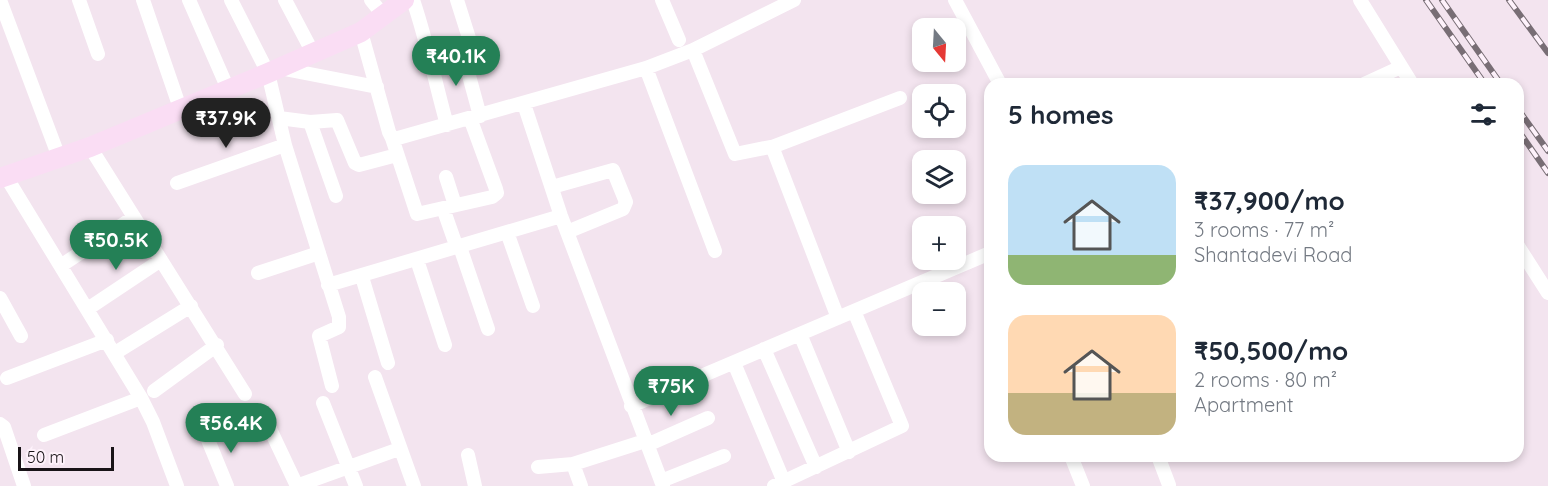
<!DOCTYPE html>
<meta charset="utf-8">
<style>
:root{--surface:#fff;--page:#f6f6f7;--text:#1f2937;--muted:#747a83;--accent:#248056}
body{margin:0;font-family:Quicksand,sans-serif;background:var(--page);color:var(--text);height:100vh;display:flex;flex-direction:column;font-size:22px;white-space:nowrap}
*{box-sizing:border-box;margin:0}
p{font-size:20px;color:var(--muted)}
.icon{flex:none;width:33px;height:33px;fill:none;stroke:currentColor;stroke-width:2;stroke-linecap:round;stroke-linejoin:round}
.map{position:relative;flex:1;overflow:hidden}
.side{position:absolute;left:984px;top:78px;width:540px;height:384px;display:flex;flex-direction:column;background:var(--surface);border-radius:18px;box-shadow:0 3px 9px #0003}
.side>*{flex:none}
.needle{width:39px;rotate:162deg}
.tools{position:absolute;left:912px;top:18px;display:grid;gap:12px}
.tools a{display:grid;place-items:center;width:54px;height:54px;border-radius:12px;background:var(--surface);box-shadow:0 3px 9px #0003;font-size:30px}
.scale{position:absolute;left:18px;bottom:15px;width:96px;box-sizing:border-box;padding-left:6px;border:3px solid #181317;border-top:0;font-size:16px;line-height:21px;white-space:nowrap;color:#181317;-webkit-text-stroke:4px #fef2fb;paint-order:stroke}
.price{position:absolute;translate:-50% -51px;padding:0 14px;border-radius:21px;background:var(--accent);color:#fff;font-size:20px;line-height:39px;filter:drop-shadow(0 2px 3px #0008)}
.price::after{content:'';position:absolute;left:50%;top:36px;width:18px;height:14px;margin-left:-9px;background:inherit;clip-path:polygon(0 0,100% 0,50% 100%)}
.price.selected{background:#222;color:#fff}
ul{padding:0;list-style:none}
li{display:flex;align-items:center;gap:18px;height:150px;padding:0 24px}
li span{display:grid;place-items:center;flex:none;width:168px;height:120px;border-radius:18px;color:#555}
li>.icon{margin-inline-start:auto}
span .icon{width:72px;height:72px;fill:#fffc;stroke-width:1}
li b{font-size:26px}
h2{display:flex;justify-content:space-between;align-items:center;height:72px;padding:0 24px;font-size:26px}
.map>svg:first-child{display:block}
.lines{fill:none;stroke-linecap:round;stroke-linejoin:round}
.street{stroke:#fff;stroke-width:14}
.secondary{stroke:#faddf4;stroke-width:20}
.rail-casing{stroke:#786e75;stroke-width:6}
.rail{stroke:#fef2fb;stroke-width:4;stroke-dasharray:11;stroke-linecap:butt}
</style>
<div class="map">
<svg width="1548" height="486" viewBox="0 0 1548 486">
<rect width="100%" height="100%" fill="#f3e4ef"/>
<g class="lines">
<!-- street -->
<path class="street" d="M0 0 60 160
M79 0 98 54
M143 0 180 108
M189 0 228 89
M231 0 268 73 285 145 339 317V327L319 336 332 386
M285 0 313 53
M371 0 383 15
M413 0C427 41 435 82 447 125
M457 0 469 38
M662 0 679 40
M955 0 1000 84
M1360 0 1412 84
M361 32 389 132 392 138H398L646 68 693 50 794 0
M462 50 480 116
M693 50 735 154 770 147 773 149 838 318
M279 68 377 87
M646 68 715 251
M1364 84 1401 67
M524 104 561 216 663 486
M279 118 310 122 337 120 355 163 359 165 397 155
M310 122 336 196
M392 138 417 214 492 197 497 193 496 189 470 118
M90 147 245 394
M772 147 900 98
M5 175 141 398 153 422 177 486
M446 177 455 205
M177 183 285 145
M552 187 613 170 626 202 623 209 567 232
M443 208 457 248
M507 232 533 306
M1518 246 1548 293
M460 247 488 329
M417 260 445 345
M62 265 134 217
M258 273 319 253
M362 277 388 363
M328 285 561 216
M0 298 21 336
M89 308 161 260
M800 334 849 452
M764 349 816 467
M115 353 191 306
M734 363 784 482
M375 377 414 486
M7 378 107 340
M154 391 217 345
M323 403 356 486
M631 406 990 253
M262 412 297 486
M0 424 4 427 24 486
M44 435 141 398
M206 435 227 486
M647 445 708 418
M468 455 475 486
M1071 456 1083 486
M1158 456 1169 485
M573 464 581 486
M538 467 573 464 645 441
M661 481 724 456
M296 486 399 449
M774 486 902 426 854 311"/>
<!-- secondary -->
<path class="secondary" d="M0 178 90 147 268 73 361 32 404 0"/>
<defs>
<path id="rail" d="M1426 0 1485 84
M1442 0 1501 84
M1509 0 1548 53
M1518 109 1548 151
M1518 130 1548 173"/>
</defs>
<!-- rail casing -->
<use href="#rail" class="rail-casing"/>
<!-- rail -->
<use href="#rail" class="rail"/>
</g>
</svg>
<div class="tools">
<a><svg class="needle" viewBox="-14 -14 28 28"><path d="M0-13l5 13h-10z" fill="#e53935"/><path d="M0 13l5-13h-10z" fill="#747a83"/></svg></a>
<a><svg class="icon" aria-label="locate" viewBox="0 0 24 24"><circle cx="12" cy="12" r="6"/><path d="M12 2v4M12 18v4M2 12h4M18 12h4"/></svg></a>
<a><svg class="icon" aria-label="layers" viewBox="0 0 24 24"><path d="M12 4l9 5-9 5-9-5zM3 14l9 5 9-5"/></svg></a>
<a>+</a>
<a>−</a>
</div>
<div class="scale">50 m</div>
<b class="price" style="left:456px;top:87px">₹40.1K</b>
<b class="price selected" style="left:226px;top:149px">₹37.9K</b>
<b class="price" style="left:116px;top:271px">₹50.5K</b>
<b class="price" style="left:671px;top:417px">₹75K</b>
<b class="price" style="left:231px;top:454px">₹56.4K</b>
<section class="side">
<h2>5 homes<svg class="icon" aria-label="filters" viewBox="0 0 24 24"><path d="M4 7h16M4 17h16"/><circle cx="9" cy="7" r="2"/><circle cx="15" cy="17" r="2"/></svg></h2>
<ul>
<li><span style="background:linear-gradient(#bfe0f5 75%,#8fb573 0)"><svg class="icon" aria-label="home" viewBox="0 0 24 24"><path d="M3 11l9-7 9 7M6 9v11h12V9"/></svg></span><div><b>₹37,900/mo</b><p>3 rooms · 77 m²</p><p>Shantadevi Road</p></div></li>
<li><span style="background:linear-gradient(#ffd9b3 65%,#c2b280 0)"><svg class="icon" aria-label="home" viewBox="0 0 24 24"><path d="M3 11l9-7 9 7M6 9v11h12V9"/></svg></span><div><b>₹50,500/mo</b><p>2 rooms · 80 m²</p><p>Apartment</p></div></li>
</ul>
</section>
</div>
